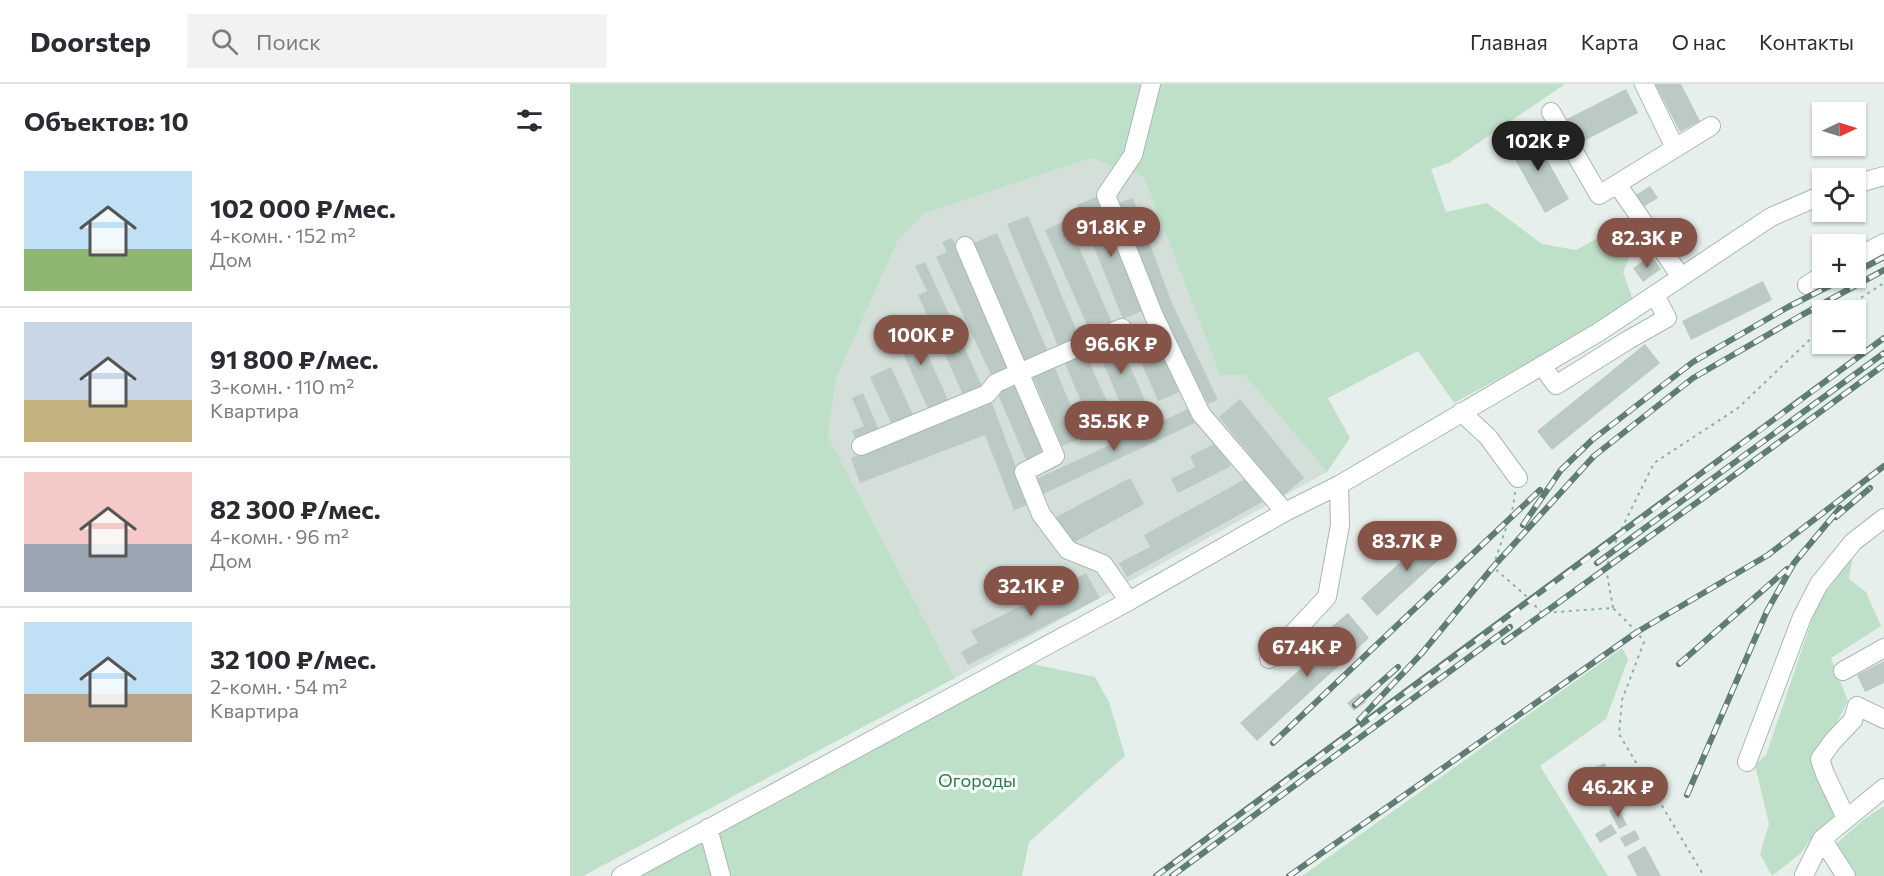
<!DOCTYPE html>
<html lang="ru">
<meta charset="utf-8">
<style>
:root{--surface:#fff;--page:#f2f2f3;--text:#2b2b33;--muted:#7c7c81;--line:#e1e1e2;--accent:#855347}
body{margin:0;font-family:Commissioner,sans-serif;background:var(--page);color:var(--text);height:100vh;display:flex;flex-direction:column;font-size:22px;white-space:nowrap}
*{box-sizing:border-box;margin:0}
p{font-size:20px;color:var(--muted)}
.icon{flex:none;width:33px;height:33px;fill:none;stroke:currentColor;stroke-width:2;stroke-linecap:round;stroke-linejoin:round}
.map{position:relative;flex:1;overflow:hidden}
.panel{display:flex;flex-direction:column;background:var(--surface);width:570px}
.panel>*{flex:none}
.needle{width:39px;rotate:86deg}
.controls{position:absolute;left:1242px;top:18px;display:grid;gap:12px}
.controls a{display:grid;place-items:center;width:54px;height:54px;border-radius:0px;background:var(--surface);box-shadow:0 2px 4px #0004;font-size:30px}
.price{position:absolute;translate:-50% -51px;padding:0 14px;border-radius:21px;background:var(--accent);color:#fff;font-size:20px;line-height:39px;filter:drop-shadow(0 2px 3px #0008)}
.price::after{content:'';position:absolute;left:50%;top:36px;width:18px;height:14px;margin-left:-9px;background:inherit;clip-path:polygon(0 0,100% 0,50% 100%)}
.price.selected{background:#222;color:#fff}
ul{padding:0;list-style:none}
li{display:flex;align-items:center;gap:18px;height:150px;padding:0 24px}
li+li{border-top:2px solid var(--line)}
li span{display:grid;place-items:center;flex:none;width:168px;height:120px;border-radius:0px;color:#555}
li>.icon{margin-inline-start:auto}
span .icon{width:72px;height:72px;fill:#fffc;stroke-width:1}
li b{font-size:26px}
h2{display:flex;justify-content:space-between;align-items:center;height:72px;padding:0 24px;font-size:26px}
header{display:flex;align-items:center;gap:36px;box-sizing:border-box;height:84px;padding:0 30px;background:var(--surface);border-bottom:2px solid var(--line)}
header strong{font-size:28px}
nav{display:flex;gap:33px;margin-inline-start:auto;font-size:21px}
.search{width:420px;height:54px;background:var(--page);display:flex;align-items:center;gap:15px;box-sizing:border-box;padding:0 21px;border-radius:0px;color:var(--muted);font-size:22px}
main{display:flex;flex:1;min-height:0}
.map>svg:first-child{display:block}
.built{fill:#d4dfda}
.green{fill:#bfe0c8}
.building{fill:#bbcac4}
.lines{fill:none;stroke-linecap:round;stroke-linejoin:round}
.minor-casing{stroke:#a8b8b2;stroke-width:20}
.path{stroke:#86b3a5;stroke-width:2;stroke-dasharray:3 4.5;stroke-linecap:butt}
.minor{stroke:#fff;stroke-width:18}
.rail-casing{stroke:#5f7d75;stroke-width:6}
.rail{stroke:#f7fbf9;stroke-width:4;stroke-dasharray:11;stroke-linecap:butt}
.labels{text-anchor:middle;stroke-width:6;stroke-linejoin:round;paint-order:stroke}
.park-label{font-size:18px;fill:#2d7a4b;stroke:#f7fbf9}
</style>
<header>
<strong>Doorstep</strong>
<div class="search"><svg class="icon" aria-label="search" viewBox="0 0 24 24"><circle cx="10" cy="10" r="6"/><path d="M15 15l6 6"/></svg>Поиск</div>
<nav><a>Главная</a><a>Карта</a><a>О нас</a><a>Контакты</a></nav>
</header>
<main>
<section class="panel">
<h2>Объектов: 10<svg class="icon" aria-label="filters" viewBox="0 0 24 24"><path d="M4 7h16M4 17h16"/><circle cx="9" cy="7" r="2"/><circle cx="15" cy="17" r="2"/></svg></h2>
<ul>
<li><span style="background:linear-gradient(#bfe0f5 65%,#8fb573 0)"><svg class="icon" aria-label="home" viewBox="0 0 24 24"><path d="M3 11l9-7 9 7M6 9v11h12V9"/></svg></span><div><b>102 000 ₽/мес.</b><p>4-комн. · 152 m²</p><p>Дом</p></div></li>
<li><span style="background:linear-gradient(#c9d6e8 65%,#c2b280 0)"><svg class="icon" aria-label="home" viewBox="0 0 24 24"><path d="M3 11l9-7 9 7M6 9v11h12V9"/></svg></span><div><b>91 800 ₽/мес.</b><p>3-комн. · 110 m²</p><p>Квартира</p></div></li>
<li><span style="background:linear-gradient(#f6c9c9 60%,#9aa5b1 0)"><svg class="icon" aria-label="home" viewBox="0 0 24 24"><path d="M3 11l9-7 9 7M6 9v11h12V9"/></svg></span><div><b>82 300 ₽/мес.</b><p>4-комн. · 96 m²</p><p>Дом</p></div></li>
<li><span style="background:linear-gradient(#bfe0f5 60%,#b9a48a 0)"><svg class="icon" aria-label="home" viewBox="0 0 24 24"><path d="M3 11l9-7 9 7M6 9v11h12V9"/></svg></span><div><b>32 100 ₽/мес.</b><p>2-комн. · 54 m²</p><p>Квартира</p></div></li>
</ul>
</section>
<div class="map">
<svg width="1314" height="792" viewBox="0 0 1314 792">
<rect width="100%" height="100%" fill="#e6efeb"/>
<!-- built -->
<path class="built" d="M521 74 574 93 650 290H674L757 388 385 594 258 352 266 295 328 156 355 129Z"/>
<!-- green -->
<path class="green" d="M0 0H995L879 79 861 85 876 128 917 119 972 160 1006 166 1048 143 1061 169 1053 188 1063 216 970 272 884 319 848 267 758 314 780 354 757 388 674 290 650 291 574 93 521 74 355 129 328 156 266 295 258 352 385 594 13 792H0Z
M1283 471 1279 495 1296 508 1311 542 1261 574 1278 617 1264 644 1241 678 1266 732 1244 751 1230 770 1202 792 1190 770 1199 740 1185 681 1196 671 1247 521Z
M1052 564 1058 575 1036 635 970 682 1038 792H732Z
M462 580 525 593 539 618 555 672 459 758 452 792H67Z
M1314 722V792H1286L1265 761 1293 736Z"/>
<!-- building -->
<path class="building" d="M1085 0H1111L1130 37 1110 48Z
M1056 5 1068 29 1008 60 995 36Z
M962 48 999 115 975 129 937 61Z
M1080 102 1088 114 1073 123 1066 111Z
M528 112 575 226 553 235 507 121Z
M563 114 601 217 648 316 638 320 587 224 548 119Z
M458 132 510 255 489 264 437 140Z
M497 136 543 241 521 250 475 146Z
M427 149 478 268 455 278 404 159Z
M382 154 442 281 421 291 366 173 377 168 372 158Z
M1081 171 1091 185 1073 198 1063 184Z
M355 178 413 304 394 313 348 211 357 207 345 182Z
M1193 197 1202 216 1121 256 1112 237Z
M343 238 379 318 359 327 323 247Z
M580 239 609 308 588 317 558 248Z
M547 252 577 321 555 330 526 262Z
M1075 260 1090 279 982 366 967 347Z
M515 268 545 336 523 346 494 277Z
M321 283 344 333 323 343 300 293Z
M485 284 514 353 492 362 463 293Z
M448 298 477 367 456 376 427 308Z
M293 309 309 346 286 356 282 347 294 342 282 314Z
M670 315 734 394 713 412 649 333Z
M422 319 460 420 444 426 415 351 290 399 281 374Z
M618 325 625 339 471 411 464 396Z
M648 358 661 382 608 409 601 395 625 383 620 372Z
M679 393 692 418 557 493 549 479 580 463 574 451Z
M560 394 574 420 501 460 486 433Z
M867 445 883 463 807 532 791 514Z
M516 489 530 514 398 581 391 568 408 559 401 547Z
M778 529 799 554 687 657 670 639 764 555 760 544Z
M1314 577V599L1295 608 1287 591Z
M789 609 796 618 784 627 777 619Z
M1035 679 1039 690 1027 695 1022 684Z
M1047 722 1057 741 1049 745 1039 726Z
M1041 740 1047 749 1030 759 1025 750Z
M1065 746 1070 755 1055 763 1050 754Z
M1075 762 1091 792H1067L1057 772Z"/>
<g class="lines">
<defs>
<path id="minor" d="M581 0 563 71 536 111 584 232 631 330 715 428
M1074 0 1105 64
M981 28 1029 111 1047 100
M1286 100 1314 92
M395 162 485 372 454 388 471 430 498 466 533 480 559 517
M1286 174 1314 159
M1111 193 1047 100 1141 42
M1237 201 1252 192
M972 282 986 301 1058 256 1097 234 1085 211
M891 328 918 353 948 394
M291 362 417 310 426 299 552 244
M699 575 757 513 770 441 769 401
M1273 587 1314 564
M1177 678 1232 533 1249 500 1283 458 1314 434
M1276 734 1255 690 1250 675 1263 657 1283 636 1287 622 1314 635
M138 744 151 792
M1252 755 1276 792
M1234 791 1252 755 1314 704
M51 792 559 517 715 428 769 401 1029 248 1201 133 1252 111"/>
</defs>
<!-- minor casing -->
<use href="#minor" class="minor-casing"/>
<!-- path -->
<path class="path" d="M1272 226 1314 199
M945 408 943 423 923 483 954 510 972 529 1043 524 1067 548 1074 558 1052 616 1049 650 1134 792
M1043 524 1036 484 1048 452 1084 379 1168 324 1252 244"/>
<!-- minor -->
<use href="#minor" class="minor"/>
<defs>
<path id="rail" d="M1286 188 1314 173
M1266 433 1300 404
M953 441 991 386 1022 356 1123 278 1218 223 1275 194
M1027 479 1314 269
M934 558 1151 401 1314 281
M1109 580 1217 485
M785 621 828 583
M789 636 852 569 923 483 1024 372 1123 294 1232 231 1314 186
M703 659 970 406
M1117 711 1197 527 1224 479 1270 424
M586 792C830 614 1072 434 1314 254
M602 792 940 543
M719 792 1067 548 1198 471 1314 382"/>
</defs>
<!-- rail casing -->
<use href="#rail" class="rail-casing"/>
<!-- rail -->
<use href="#rail" class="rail"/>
</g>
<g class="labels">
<!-- park labels -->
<g class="park-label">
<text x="407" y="703">Огороды</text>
</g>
</g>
</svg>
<div class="controls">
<a><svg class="needle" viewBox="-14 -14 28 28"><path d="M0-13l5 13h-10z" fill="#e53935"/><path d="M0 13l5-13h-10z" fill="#7c7c81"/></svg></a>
<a><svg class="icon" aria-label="locate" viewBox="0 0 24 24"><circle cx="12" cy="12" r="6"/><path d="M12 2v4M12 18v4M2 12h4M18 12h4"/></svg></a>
<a>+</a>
<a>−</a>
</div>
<b class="price selected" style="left:968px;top:88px">102K ₽</b>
<b class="price" style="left:541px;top:174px">91.8K ₽</b>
<b class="price" style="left:1077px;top:185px">82.3K ₽</b>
<b class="price" style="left:351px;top:282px">100K ₽</b>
<b class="price" style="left:551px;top:291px">96.6K ₽</b>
<b class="price" style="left:544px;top:368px">35.5K ₽</b>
<b class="price" style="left:837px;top:488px">83.7K ₽</b>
<b class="price" style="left:461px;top:533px">32.1K ₽</b>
<b class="price" style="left:737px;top:594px">67.4K ₽</b>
<b class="price" style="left:1048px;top:734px">46.2K ₽</b>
</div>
</main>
